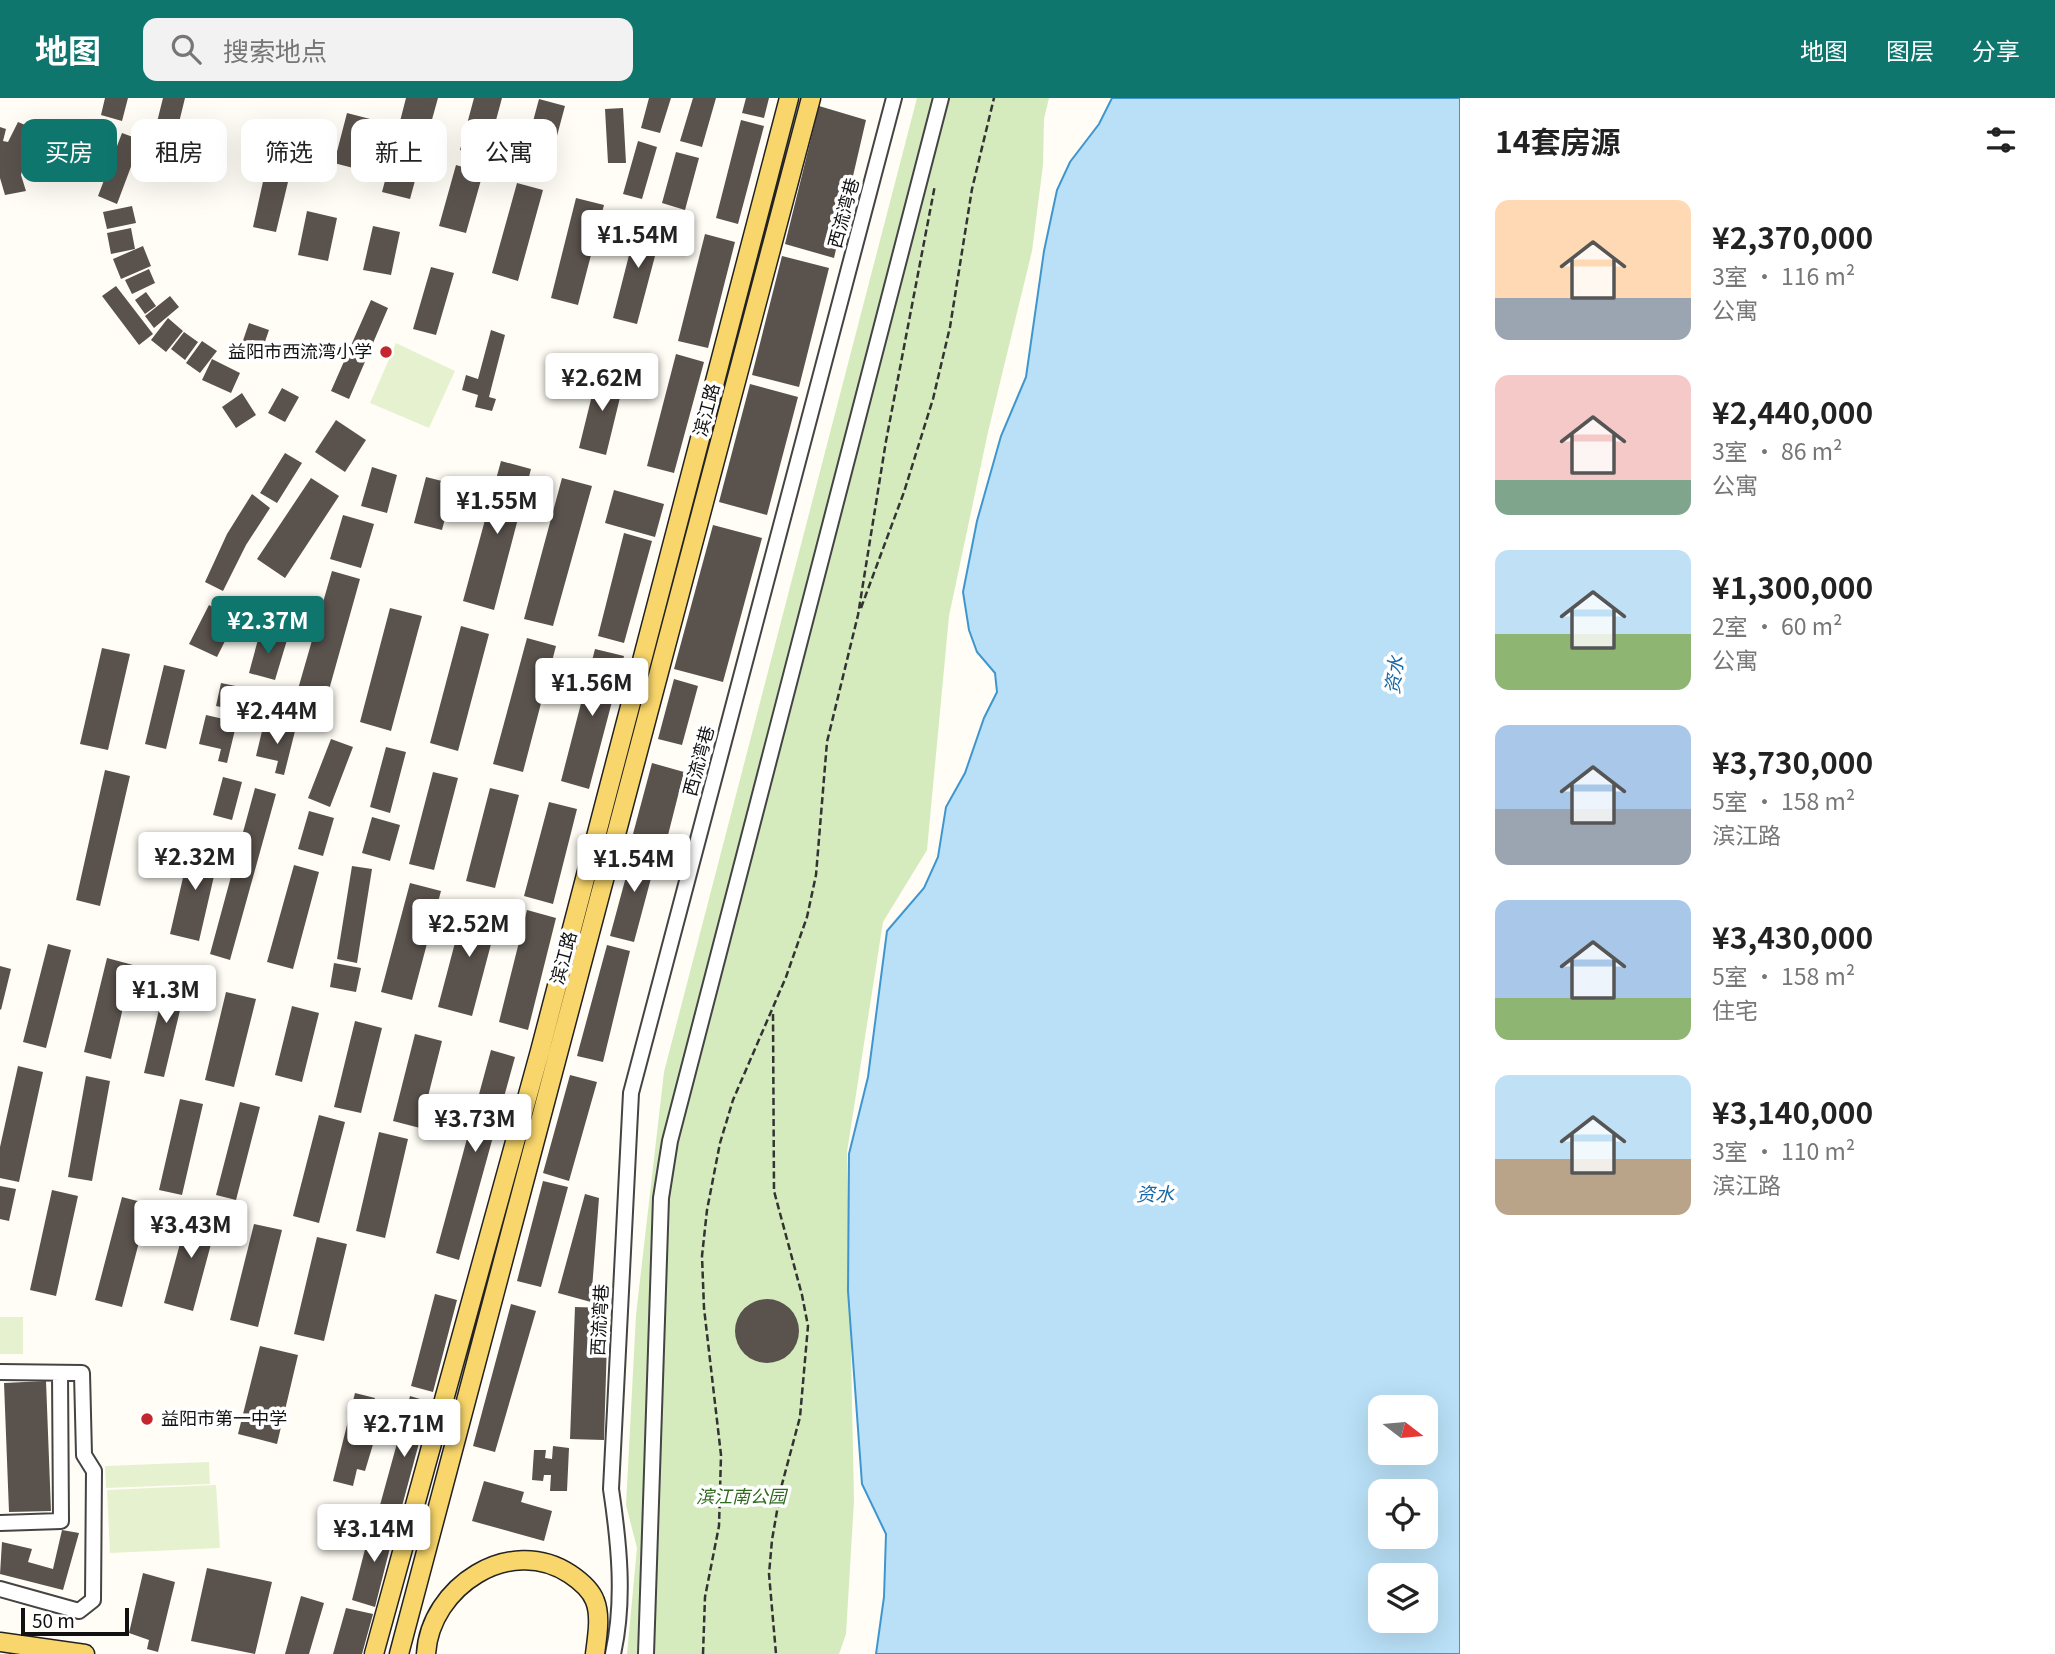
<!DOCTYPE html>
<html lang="zh">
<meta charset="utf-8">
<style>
:root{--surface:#fff;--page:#f2f2f2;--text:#222;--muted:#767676;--accent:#0f766e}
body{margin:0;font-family:Georgia,"Noto Sans SC",serif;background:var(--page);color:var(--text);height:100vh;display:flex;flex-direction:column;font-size:26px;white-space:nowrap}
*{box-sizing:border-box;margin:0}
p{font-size:23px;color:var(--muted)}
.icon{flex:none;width:38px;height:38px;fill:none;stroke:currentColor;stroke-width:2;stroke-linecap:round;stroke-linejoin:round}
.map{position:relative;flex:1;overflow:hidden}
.side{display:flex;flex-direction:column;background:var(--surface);width:595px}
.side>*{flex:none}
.guide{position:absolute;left:21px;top:21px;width:665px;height:63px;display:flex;gap:14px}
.needle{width:46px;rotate:106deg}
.buttons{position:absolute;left:1368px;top:1297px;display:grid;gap:14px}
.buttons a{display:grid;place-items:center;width:70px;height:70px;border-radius:14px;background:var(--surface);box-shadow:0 7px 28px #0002;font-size:35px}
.scale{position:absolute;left:21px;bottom:18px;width:108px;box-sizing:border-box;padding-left:7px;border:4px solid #111;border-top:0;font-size:19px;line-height:24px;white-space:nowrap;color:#111;-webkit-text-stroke:5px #fff;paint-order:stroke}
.price{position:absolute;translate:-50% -60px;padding:0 16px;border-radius:7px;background:#fff;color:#222;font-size:23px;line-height:46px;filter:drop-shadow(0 2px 4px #0008)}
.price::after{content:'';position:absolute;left:50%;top:42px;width:21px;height:16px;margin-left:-10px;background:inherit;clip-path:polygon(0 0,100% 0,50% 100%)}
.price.selected{background:var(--accent);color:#fff}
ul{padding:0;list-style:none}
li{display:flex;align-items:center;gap:21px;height:175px;padding:0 35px}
li span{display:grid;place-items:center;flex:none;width:196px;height:140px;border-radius:14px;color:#555}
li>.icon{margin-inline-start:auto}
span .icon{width:84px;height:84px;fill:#fffc;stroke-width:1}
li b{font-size:30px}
h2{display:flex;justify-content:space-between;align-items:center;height:84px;padding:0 35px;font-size:30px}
.pill{padding:0 24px;border-radius:14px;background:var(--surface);box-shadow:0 7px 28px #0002;font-size:24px;line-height:63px}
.pill.selected{background:var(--accent);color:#fff}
header{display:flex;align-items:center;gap:42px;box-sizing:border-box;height:98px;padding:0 35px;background:var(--accent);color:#fff}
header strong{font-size:33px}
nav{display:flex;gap:38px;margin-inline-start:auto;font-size:24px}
.search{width:490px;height:63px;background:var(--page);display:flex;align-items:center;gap:18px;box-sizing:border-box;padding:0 24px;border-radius:14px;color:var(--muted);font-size:26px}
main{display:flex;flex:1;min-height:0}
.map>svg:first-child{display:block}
.green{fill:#d5ebbd}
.pitch{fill:#e6f2cf}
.water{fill:#b9e0f7;stroke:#3f96cf;stroke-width:2;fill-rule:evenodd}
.building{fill:#5a524d}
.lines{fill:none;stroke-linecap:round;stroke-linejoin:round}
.minor-casing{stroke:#444;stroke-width:18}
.major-casing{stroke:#222;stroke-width:21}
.path{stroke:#333;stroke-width:2.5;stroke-dasharray:7 3.5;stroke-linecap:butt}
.minor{stroke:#fff;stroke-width:14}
.major{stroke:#f9d66b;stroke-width:18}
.poi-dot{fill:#c4262e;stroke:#fff;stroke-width:2.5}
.labels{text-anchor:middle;stroke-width:7;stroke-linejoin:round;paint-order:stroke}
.street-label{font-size:18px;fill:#111;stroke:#fff}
.poi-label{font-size:18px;fill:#111;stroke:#fff;text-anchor:end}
.park-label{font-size:18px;font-style:italic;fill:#2f6b1f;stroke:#fff}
.water-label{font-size:19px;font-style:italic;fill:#1768a6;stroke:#fff}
</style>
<header>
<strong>地图</strong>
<div class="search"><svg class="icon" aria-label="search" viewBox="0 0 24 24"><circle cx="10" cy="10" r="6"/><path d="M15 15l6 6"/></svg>搜索地点</div>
<nav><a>地图</a><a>图层</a><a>分享</a></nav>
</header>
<main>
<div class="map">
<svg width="1460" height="1556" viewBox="0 0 1460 1556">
<rect width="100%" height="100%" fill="#fffdf5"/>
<!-- green -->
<path class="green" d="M917 0H1049L1044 21 1043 67 1032 153 988 334 949 518 927 752 883 824 847 1054 854 1403 846 1536 839 1556H627L637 1450 626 1407 636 1217 664 974Z"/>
<!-- pitch -->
<path class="pitch" d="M396 245 455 273 429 330 370 305Z
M0 1219H23V1256H0Z
M209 1364 210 1386 106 1390 105 1368Z
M216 1387 220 1450 110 1455 107 1392Z"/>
<!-- water -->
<path class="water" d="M1112 0H1460V1556H876L884 1499 886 1436 862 1386 848 1193 849 1056 868 979 887 833 924 790 938 759 946 709 965 675 984 620 997 594 995 575 977 554 969 532 963 494 977 423 1001 338 1026 279 1044 153 1057 92 1070 64 1099 26ZM1381 1309H1426V1354H1381ZM1381 1393H1426V1438H1381ZM1381 1477H1426V1522H1381Z"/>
<!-- building -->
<path class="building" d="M105 0H128L122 23 101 17Z
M163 0H185L173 49 152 44Z
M406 0H438L426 43 397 35Z
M474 0H502L486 59 460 52Z
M649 0H671L660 35 641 30Z
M693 0H716L702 49 680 43Z
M746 0H769L764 20 742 15Z
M539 1 565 8 547 75 521 68Z
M819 8 866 22 834 160 785 146Z
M623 10 626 65H608L605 11Z
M347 15 374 22 361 72 334 65Z
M741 22 764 28 738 126 716 120Z
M18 24 42 34 26 57 21 77 26 93 5 97 0 80V29L6 31 3 43 8 44Z
M122 35 141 42 117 106 98 98Z
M638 43 657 49 642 101 623 96Z
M394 49 422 57 410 101 382 94Z
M676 54 699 60 685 112 662 105Z
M456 67 483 75 466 135 439 128Z
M264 79 288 84 276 134 253 129Z
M517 85 543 92 518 183 492 175Z
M576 100 604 107 578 207 551 200Z
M132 108 136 125 107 131 103 114Z
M307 113 337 120 328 163 298 157Z
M639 118 664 124 637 226 613 220Z
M373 128 400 134 391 177 363 172Z
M131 130 135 151 111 156 107 135Z
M705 136 735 144 708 250 678 243Z
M143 148 151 168 121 181 113 161Z
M782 158 829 170 799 289 752 277Z
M431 169 454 175 436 237 413 231Z
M149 171 155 185 132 196 125 182Z
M116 188 153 236 139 247 102 198Z
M146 194 156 208 145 216 135 202Z
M170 198 179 209 154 230 145 218Z
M371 202 388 210 349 301 331 293Z
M168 220 183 233 166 254 151 242Z
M249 225 269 232 258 264 238 257Z
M491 232 505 237 489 299 496 301 492 313 475 309 478 297 462 292 466 277 478 281Z
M184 234 198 244 185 262 171 251Z
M202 243 217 253 200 275 186 265Z
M676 256 704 264 674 375 647 368Z
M212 261 240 275 231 295 202 282Z
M598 273 625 279 606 357 579 350Z
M750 286 798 299 767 417 719 404Z
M282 290 299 299 285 324 268 315Z
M242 295 256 317 236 330 222 309Z
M336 322 366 342 345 374 315 354Z
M285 355 302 365 277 405 260 395Z
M501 363 531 371 494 512 463 503Z
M372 369 397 377 387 415 361 408Z
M426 379 454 386 442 432 414 425Z
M311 380 339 398 285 480 257 461Z
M562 380 592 388 553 528 524 521Z
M614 392 664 406 655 439 605 425Z
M252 396 270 410 246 447 223 493 205 484 227 436Z
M343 417 374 426 361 470 330 461Z
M713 427 762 440 723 584 674 571Z
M624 435 652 443 624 545 598 538Z
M332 473 360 481 327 599 298 591Z
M209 507 236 521 217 559 189 546Z
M390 510 422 518 391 633 360 624Z
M461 528 489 536 458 653 430 645Z
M260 534 287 542 275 582 249 575Z
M527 540 556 548 523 674 493 666Z
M102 550 130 556 108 652 80 646Z
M595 551 624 558 589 691 561 683Z
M164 567 185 572 166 651 145 646Z
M674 581 698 588 682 647 658 641Z
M221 585 245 590 227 665 218 663 221 651 199 646 206 617 228 622 230 611 216 608Z
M287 623 297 625 284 677 275 675 278 663 256 658 263 629 285 634Z
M331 641 353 649 330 709 308 700Z
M386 649 406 654 390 715 370 709Z
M652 665 684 674 666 745 633 736Z
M105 672 130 678 100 808 76 802Z
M433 674 458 680 434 772 409 766Z
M223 679 242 684 232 722 213 717Z
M255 690 276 696 230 862 210 856Z
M490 690 519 697 495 790 466 783Z
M549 704 577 711 553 806 524 798Z
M309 713 334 720 323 758 298 751Z
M372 719 400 727 390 763 362 755Z
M191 745 220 752 199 843 170 836Z
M634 749 658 754 634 844 610 838Z
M294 767 319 774 293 871 267 864Z
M352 768 372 771 357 865 337 861Z
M410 785 441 793 412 902 381 894Z
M466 803 500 812 472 918 438 909Z
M527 812 556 820 528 932 499 924Z
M48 846 71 852 46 950 23 944Z
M607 847 630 853 603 964 577 958Z
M107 860 133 867 111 961 84 954Z
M334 865 361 870 356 894 330 889Z
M0 868 11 871 1 912 0 911Z
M168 874 188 879 164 979 144 975Z
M226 894 256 901 234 989 205 982Z
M292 908 319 915 302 984 275 977Z
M355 923 382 930 361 1015 334 1009Z
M415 936 442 943 420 1030 393 1023Z
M491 952 515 959 459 1162 436 1155Z
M18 968 43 974 19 1084 0 1080V1049Z
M570 977 597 984 569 1083 543 1075Z
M86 978 110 983 92 1083 68 1079Z
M180 1001 203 1006 182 1097 159 1092Z
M240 1004 260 1009 236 1102 216 1097Z
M319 1017 345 1024 319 1125 293 1118Z
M379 1034 408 1041 385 1140 356 1133Z
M543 1083 568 1089 541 1189 517 1183Z
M0 1088 16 1091 9 1123 0 1121Z
M52 1092 78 1098 56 1198 30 1192Z
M585 1096 599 1100 591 1204 558 1195Z
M122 1099 149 1106 122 1209 95 1202Z
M189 1112 218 1120 193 1213 164 1205Z
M254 1126 282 1132 258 1229 230 1222Z
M317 1139 347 1146 324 1243 294 1236Z
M435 1196 457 1202 433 1294 411 1288Z
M735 1233a32 32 0 1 1 64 0a32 32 0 1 1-64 0Z
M511 1206 536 1213 495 1354 473 1348Z
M575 1209 608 1210 604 1342 570 1341Z
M260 1248 298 1257 277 1346 238 1336Z
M46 1283 51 1413 9 1414 4 1285Z
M355 1295 375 1300 370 1320 380 1323 365 1373 357 1371 353 1388 333 1383Z
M410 1298 430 1304 398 1423 377 1418Z
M553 1348 569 1350 567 1393H550L551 1377H544L543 1383 532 1382 534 1352H546L545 1360 552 1361Z
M484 1383 524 1394 521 1404 552 1413 544 1443 472 1423Z
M372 1424 395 1430 375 1509 352 1502Z
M62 1432 79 1435 63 1492 0 1476 2 1444 32 1451 28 1464 53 1471Z
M207 1470 272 1484 255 1556 191 1543Z
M143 1475 175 1484 158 1554 147 1551 149 1542 129 1535Z
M301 1498 324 1505 309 1556H285Z
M346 1510 373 1516 362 1556H333Z"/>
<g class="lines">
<defs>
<path id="minor" d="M0 1274 82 1275 84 1357 94 1373 93 1502 79 1513 0 1491
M0 1425 61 1423 60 1275
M613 1556C625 1502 619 1445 611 1391L631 995 894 0
M646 1556 661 1100 670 1043 941 0"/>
<path id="major" d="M0 1544 85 1556
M374 1556 540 953 789 0
M399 1556 811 0
M426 1556C430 1489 510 1436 570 1476 579 1482 591 1492 595 1503 601 1518 597 1540 595 1556"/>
</defs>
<!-- minor casing -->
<use href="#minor" class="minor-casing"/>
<!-- major casing -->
<use href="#major" class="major-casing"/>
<!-- path -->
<path class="path" d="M861 510 904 394 933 301 950 229 972 91 994 0
M773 916 774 1093 802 1197 808 1228 800 1319 781 1390 772 1442 769 1476 776 1556
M703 1556 705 1499 719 1428 721 1357 704 1210 702 1158 707 1112 720 1045 733 1002 786 879 807 819 816 777 827 644 858 517 886 343 935 87"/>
<!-- minor -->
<use href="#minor" class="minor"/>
<!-- major -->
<use href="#major" class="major"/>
</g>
<!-- markers -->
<g class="poi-dot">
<circle cx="386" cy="254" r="7"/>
<circle cx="147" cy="1321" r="7"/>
</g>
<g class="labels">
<!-- street labels -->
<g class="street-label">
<text transform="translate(844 115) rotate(-75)" y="6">西流湾巷</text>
<text transform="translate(707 312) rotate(-75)" y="6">滨江路</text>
<text transform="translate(699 663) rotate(-75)" y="6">西流湾巷</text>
<text transform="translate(564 860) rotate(-75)" y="6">滨江路</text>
<text transform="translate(600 1222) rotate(-87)" y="6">西流湾巷</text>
</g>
<!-- poi labels -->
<g class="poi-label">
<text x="372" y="260">益阳市西流湾小学</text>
<text x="161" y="1327" text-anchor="start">益阳市第一中学</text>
</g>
<!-- park labels -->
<g class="park-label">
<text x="741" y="1405">滨江南公园</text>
</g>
<!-- water labels -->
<g class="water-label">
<text transform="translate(1394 577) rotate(-83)" y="7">资水</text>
<text x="1155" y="1103">资水</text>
</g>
</g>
</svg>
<div class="buttons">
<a><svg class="needle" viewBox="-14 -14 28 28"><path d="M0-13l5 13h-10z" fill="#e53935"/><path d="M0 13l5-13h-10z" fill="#767676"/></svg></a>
<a><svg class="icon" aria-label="locate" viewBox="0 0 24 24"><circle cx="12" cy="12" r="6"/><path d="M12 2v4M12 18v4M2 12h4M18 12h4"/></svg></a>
<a><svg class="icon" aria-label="layers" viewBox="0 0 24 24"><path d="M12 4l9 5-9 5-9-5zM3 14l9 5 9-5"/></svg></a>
</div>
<div class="scale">50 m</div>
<b class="price" style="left:638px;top:172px">¥1.54M</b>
<b class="price" style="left:602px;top:315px">¥2.62M</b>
<b class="price" style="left:497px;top:438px">¥1.55M</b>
<b class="price selected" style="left:268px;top:558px">¥2.37M</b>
<b class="price" style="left:592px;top:620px">¥1.56M</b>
<b class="price" style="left:277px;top:648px">¥2.44M</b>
<b class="price" style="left:195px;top:794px">¥2.32M</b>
<b class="price" style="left:634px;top:796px">¥1.54M</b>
<b class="price" style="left:469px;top:861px">¥2.52M</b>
<b class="price" style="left:166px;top:927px">¥1.3M</b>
<b class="price" style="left:475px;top:1056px">¥3.73M</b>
<b class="price" style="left:191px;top:1162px">¥3.43M</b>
<b class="price" style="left:404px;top:1361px">¥2.71M</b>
<b class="price" style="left:374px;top:1466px">¥3.14M</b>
<div class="guide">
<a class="pill selected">买房</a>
<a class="pill">租房</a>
<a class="pill">筛选</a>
<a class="pill">新上</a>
<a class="pill">公寓</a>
</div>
</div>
<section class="side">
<h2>14套房源<svg class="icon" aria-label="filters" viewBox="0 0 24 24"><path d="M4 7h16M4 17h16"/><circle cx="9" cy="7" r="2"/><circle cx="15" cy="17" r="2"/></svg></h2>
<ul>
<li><span style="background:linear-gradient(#ffd9b3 70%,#9aa5b1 0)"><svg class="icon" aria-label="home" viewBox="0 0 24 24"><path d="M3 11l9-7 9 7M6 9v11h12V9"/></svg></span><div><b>¥2,370,000</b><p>3室 · 116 m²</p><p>公寓</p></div></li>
<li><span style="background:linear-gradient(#f6c9c9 75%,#7fa58c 0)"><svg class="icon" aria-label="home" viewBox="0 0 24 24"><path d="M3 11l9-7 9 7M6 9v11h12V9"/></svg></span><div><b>¥2,440,000</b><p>3室 · 86 m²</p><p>公寓</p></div></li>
<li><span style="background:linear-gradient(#bfe0f5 60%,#8fb573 0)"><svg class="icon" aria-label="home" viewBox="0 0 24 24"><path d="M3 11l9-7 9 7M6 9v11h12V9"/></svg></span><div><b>¥1,300,000</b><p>2室 · 60 m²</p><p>公寓</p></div></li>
<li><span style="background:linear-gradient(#a9c7e8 60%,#9aa5b1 0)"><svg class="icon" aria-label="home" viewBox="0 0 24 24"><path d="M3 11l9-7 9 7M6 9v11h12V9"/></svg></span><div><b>¥3,730,000</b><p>5室 · 158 m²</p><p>滨江路</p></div></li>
<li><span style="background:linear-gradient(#a9c7e8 70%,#8fb573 0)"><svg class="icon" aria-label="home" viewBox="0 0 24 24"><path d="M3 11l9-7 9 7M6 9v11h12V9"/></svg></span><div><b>¥3,430,000</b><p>5室 · 158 m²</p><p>住宅</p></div></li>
<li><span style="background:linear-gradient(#bfe0f5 60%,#b9a48a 0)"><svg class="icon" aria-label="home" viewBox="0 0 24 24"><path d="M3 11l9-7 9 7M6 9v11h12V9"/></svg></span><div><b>¥3,140,000</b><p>3室 · 110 m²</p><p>滨江路</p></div></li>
</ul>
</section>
</main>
